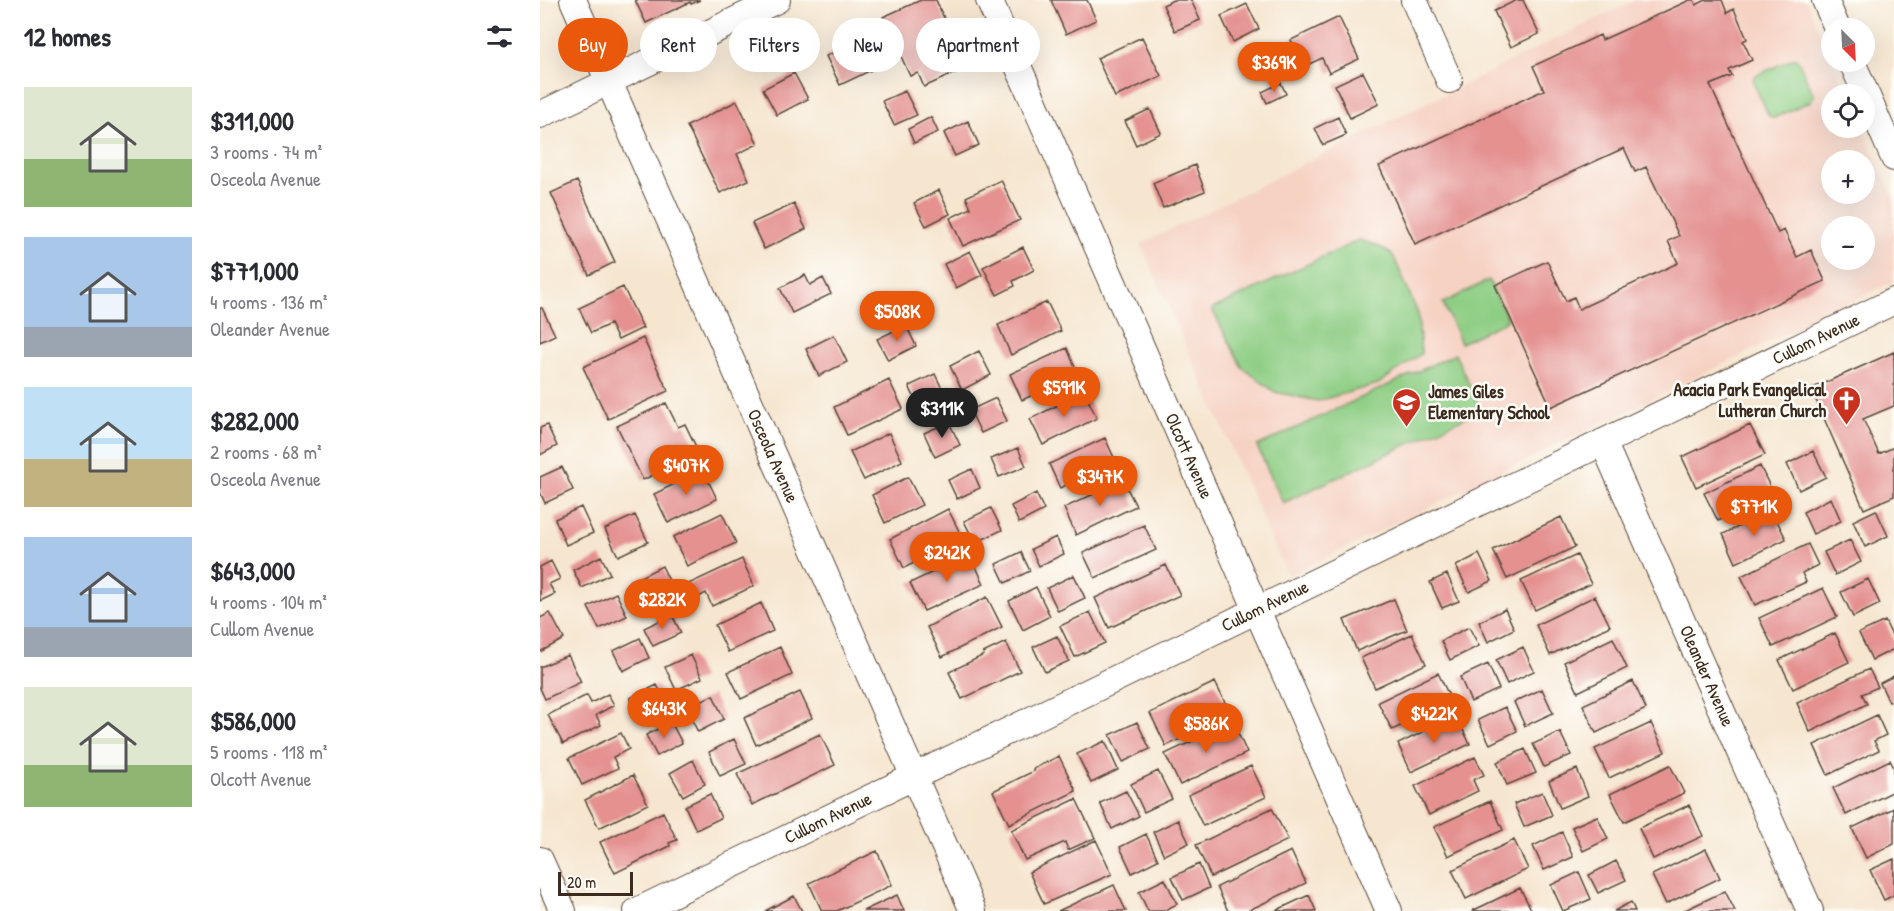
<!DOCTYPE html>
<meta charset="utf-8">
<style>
:root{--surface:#fff;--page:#f2f2f3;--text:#2b2b33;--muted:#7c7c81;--accent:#ea580c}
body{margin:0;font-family:"Patrick Hand",sans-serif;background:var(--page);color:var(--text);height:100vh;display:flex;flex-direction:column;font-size:22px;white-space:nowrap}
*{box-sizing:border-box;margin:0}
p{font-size:20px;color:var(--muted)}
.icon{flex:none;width:33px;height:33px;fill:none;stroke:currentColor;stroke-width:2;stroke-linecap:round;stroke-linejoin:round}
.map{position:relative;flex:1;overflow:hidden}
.sheet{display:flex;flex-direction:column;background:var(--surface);width:540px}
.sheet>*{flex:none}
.hud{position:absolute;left:18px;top:18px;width:570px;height:54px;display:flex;gap:12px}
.needle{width:39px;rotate:156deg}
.buttons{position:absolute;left:1281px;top:18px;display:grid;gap:12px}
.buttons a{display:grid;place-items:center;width:54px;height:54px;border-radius:50%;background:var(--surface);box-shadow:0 6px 24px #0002;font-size:30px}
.scale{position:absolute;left:18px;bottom:15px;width:75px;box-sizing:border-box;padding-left:6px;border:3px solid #3b2a1e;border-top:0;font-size:16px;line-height:21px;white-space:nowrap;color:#3b2a1e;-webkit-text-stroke:4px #fdfcf7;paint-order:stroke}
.price{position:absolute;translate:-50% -51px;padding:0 14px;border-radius:21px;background:var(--accent);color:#fff;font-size:20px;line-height:39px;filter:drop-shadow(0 2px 3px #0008)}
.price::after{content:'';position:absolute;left:50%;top:36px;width:18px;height:14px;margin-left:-9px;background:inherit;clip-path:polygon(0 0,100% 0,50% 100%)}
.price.on{background:#222;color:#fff}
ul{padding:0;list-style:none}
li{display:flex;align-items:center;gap:18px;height:150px;padding:0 24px}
li span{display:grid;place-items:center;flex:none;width:168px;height:120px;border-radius:0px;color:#555}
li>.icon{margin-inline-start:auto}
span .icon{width:72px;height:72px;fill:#fffc;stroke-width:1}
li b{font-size:26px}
h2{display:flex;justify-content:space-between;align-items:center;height:72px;padding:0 24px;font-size:26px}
.pill{padding:0 21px;border-radius:27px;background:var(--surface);box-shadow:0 6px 24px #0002;font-size:21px;line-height:54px}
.pill.on{background:var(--accent);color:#fff}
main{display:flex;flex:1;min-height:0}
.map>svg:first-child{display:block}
.built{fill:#f6d2c3;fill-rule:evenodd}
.green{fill:#8ece84;stroke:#647c51;stroke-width:1.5}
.building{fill:#e49190}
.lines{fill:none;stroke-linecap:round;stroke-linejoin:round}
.minor-casing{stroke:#574639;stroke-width:28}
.minor{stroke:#fff;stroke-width:26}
.labels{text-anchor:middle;stroke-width:5;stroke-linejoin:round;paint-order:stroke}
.street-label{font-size:18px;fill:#3b2a1e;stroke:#fdfcf7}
.poi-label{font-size:18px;font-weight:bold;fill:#3b2a1e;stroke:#fdfcf7;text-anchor:end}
</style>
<main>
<section class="sheet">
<h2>12 homes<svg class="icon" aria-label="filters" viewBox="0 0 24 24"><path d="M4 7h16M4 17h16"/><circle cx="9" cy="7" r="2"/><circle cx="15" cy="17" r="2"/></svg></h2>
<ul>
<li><span style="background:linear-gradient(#dfe7d0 60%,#8fb573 0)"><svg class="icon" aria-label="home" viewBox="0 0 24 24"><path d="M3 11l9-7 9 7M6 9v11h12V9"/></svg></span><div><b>$311,000</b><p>3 rooms · 74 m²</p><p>Osceola Avenue</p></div></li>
<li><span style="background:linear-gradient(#a9c7e8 75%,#9aa5b1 0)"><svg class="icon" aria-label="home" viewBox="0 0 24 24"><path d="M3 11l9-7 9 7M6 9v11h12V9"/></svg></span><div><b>$771,000</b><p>4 rooms · 136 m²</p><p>Oleander Avenue</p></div></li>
<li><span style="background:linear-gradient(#bfe0f5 60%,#c2b280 0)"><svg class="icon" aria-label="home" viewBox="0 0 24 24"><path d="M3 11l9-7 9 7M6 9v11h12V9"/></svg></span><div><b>$282,000</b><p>2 rooms · 68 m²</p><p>Osceola Avenue</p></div></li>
<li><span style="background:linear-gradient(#a9c7e8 75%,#9aa5b1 0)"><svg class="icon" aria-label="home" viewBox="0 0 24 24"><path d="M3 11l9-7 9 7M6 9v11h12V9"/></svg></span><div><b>$643,000</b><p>4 rooms · 104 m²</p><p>Cullom Avenue</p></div></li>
<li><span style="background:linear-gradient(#dfe7d0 65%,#8fb573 0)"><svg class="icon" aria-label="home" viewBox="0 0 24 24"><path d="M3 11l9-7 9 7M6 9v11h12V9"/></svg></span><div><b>$586,000</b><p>5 rooms · 118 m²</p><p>Olcott Avenue</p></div></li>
</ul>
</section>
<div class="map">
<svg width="1354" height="911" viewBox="0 0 1354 911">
<rect width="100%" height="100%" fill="#fdfcf7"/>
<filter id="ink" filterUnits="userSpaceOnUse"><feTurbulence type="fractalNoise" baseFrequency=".0167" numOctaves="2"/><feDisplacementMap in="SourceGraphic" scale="12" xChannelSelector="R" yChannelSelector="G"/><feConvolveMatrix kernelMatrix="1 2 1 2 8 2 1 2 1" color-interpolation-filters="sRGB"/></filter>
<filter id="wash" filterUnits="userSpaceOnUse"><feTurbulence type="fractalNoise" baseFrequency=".008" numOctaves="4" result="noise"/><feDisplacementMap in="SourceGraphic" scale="24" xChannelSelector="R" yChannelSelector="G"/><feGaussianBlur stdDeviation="1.35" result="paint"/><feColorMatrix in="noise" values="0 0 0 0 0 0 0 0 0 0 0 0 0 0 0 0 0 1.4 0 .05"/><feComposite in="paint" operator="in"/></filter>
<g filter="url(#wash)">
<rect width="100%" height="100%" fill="#f6e6d0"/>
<!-- built -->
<path class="built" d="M1095 0H1266L1292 62 1308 94H1292V128H1322L1354 199V281L748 576 601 244ZM1292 160H1324V194H1292ZM1292 226H1324V260H1292Z"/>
<!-- green -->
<path class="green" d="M1254 58 1258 60 1274 96 1271 101 1234 118 1229 116 1213 82 1215 76Z
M819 240 838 246 853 255 878 314 881 354 838 384 778 401 735 392 702 367 672 309Z
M949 280 968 320 921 343 903 303Z
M915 354 941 410 743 503 717 446Z"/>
<g id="blocks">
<!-- building -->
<path class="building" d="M95 0H160L151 4 150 2 106 23Z
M381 0H396L426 68 384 87 378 73 370 76 343 17Z
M511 0H547L556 20 526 34Z
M633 0H651L660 20 635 31 623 5Z
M977 0H983L999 34 971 47 954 11Z
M1150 0H1154L1156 5 1166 0H1182L1187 13 1194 9 1207 39 1203 41 1212 60 1189 70 1192 76 1170 85 1238 233 1244 230 1257 257 1271 250 1285 281 1011 407 955 285 1007 261 1026 301 1034 297 1039 309 1138 263 1128 241 1139 236 1106 167 1095 172 1084 148 875 244 839 166 1004 90 993 66 1060 35 1062 40Z
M707 4 719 29 693 42 681 16Z
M799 17 819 59 789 73 782 58 763 67 751 40Z
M326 37 340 66 300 85 286 56Z
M602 37 621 76 575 97 557 58Z
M823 72 839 104 810 118 795 85Z
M254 73 268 99 237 115 223 89Z
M741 83 746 94 727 103 722 92Z
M365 91 377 115 354 125 342 101Z
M197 101 218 144 197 154 209 180 180 193 147 126Z
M610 109 621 133 596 145 585 121Z
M391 117 398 132 374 143 368 129Z
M798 117 806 135 783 145 775 128Z
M428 121 439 145 415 156 404 133Z
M655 165 665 191 623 208 613 183Z
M461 180 480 220 423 246 410 218 431 208 426 197Z
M37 181 75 262 49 275 11 193Z
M399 190 410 214 386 226 374 203Z
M254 204 266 229 224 249 212 223Z
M483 247 494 270 473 281 475 286 457 295 443 267Z
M430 251 442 275 416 288 404 264Z
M265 275 270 285 283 278 291 294 252 313 240 288Z
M83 287 103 328 78 340 70 324 51 333 39 308Z
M507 302 521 331 471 355 458 325Z
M0 308H2L15 335 0 342Z
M366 325 376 346 348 360 337 339Z
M294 335 307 362 279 376 266 349Z
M103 338 128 391 68 419 43 367Z
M527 348 538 374 482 400 470 374Z
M439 351 451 375 422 390 410 366Z
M1354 352V406L1323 419 1339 454 1354 447V496L1324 509 1271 389Z
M395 374 405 395 379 407 369 386Z
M349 380 363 409 307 435 294 407Z
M544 392 557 418 503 445 490 419Z
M456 398 467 421 441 433 430 410Z
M126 403 138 427 145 424 159 453 103 480 77 426Z
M409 422 420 445 395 457 384 433Z
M7 425 17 446 0 455V428Z
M1210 425 1225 455 1156 487 1142 457Z
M349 433 362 461 324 480 310 452Z
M565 438 576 462 520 488 509 464Z
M478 448 486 466 459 477 451 459Z
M1273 451 1286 477 1259 490 1247 464Z
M1220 466 1234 495 1178 521 1164 493Z
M22 467 33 490 5 503 0 492V477Z
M432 469 440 488 417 499 408 480Z
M163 470 177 499 128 523 114 494Z
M368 477 382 505 345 523 332 495Z
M583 480 596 506 536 535 524 508Z
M496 493 504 510 479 523 471 506Z
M1291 498 1301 521 1273 534 1263 512Z
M41 507 53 533 26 545 15 519Z
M451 508 462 530 435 543 424 521Z
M408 509 423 539 364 568 350 539Z
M1336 510 1348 536 1325 547 1313 521Z
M1232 511 1246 539 1196 563 1183 534Z
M182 513 196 543 147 566 133 537Z
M95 515 108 542 78 556 65 529Z
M1021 517 1035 547 967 579 953 550Z
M604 525 616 550 555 578 543 553Z
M516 537 524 554 499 566 491 549Z
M1310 540 1321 562 1295 575 1284 552Z
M1268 544 1278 565 1262 573 1266 582 1215 605 1201 576Z
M481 552 490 571 465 583 456 564Z
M430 554 444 584 384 611 370 583Z
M939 554 952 581 929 592 916 566Z
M1037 555 1051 584 995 610 981 581Z
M61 556 70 574 42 588 33 570Z
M202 559 214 586 172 606 166 593 151 601 144 586Z
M11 561 20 579 9 584 15 594 0 601V567Z
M626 565 640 595 569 628 555 598Z
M122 566 131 585 105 598 96 579Z
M907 574 919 601 902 608 890 582Z
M534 575 545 598 518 611 507 588Z
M1328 579 1340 604 1313 617 1301 592Z
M496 587 510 616 483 630 469 601Z
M1283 588 1297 617 1233 647 1219 618Z
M76 593 87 616 59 629 48 607Z
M1055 596 1070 626 1010 655 996 625Z
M447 597 462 627 402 657 387 627Z
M854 599 867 630 817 651 804 620Z
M221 603 233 631 188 652 175 625Z
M965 609 974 629 948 642 939 622Z
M550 612 565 643 535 657 520 626Z
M10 613 24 639 0 652V618Z
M132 615 141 633 113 646 104 628Z
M1345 621 1354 640V649L1332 660 1319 633Z
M929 627 939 646 910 660 901 641Z
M1295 633 1309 662 1253 689 1239 660Z
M872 634 886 664 835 688 821 658Z
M517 636 529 661 505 672 493 647Z
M100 638 109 658 83 671 73 651Z
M1073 638 1087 668 1038 692 1024 662Z
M466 642 480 671 422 699 409 672 444 655 443 653Z
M240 647 252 675 201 699 188 672Z
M983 647 994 671 967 684 956 660Z
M28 655 41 682 5 699 0 688V667Z
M151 655 162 678 136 690 125 667Z
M948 664 959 689 931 702 920 677Z
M1329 669 1338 687 1322 694 1327 704 1270 732 1257 703Z
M898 673 912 702 852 730 838 702Z
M1354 676V700L1349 702 1340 683Z
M1093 681 1106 709 1056 733 1043 705Z
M675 682 691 715 626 746 610 713Z
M117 685 125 701 98 714 90 698Z
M1002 689 1013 713 985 726 974 702Z
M260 692 272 718 216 745 204 718Z
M68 694 74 705 56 715 61 725 23 744 8 715 47 695 51 703Z
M173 695 184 719 158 732 146 708Z
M965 707 977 731 950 744 938 720Z
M1337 715 1346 735 1334 741 1339 750 1288 775 1274 745Z
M916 716 930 744 871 772 858 744Z
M131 722 142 743 117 756 106 735Z
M597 722 610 749 583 762 570 735Z
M693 722 707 753 640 785 625 754Z
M1111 723 1125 752 1069 778 1055 749Z
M1020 732 1031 755 1004 767 993 744Z
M81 733 89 749 73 757 78 768 42 785 29 758Z
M280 734 295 765 212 805 197 774Z
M194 739 206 764 180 776 169 752Z
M565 741 578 770 551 783 537 754Z
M985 749 996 773 967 785 957 762Z
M519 756 536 791 469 824 453 791 494 771 493 769Z
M935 757 944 775 933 780 938 791 889 815 875 786Z
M153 760 165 784 143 796 130 773Z
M1350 760 1354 768V791L1306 815 1293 788Z
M1130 765 1144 793 1084 822 1070 794Z
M711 766 726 797 663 826 648 795Z
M1037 769 1048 796 1020 808 1009 781Z
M618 771 632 799 604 812 591 784Z
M93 775 108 804 59 828 45 800Z
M586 791 599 816 572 829 560 803Z
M1002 792 1012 815 984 827 974 804Z
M170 794 181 818 156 830 145 806Z
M536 799 555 838 528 850 525 842 485 860 471 830Z
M950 801 963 830 908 856 894 827Z
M1149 805 1163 836 1113 859 1099 828Z
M732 808 748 840 671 877 656 845Z
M1354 808V844L1326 858 1312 828Z
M123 812 137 840 129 843 130 846 75 873 60 842Z
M1057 816 1068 839 1043 851 1032 827Z
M638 820 649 843 624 855 613 832Z
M1022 832 1033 857 1004 870 993 846Z
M606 834 618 860 592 873 580 847Z
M556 840 572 874 504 904 489 872Z
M974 840 988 869 926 899 912 870Z
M1166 849 1180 878 1126 904 1112 875Z
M337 851 352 885 297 911H282L269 883Z
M751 851 766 883 707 911H688L677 887Z
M1354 859V895L1344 900 1330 870Z
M1076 861 1086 880 1058 893 1049 875Z
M659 864 669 888 643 900 632 877Z
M1039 872 1051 899 1023 911 1011 885Z
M625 879 637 904 623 911H608L599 892Z
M574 885 586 911H518Z
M980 888 992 911H932Z
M1185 891 1195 911H1143Z
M357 895 364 911H323Z
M769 895 776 911H735Z
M254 896 262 911H225Z
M1091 902 1095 911H1074Z"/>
</g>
</g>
<g filter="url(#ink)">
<use href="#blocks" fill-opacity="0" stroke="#574639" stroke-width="1.5"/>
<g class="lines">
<defs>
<path id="minor" d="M33 0 433 911
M449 0 849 911
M874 0 909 80
M1285 0 1297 28
M1312 62 1354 158
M0 115 237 0
M1063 442 1270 911
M0 860 23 911
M97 911 1354 301"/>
</defs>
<!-- minor casing -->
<use href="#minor" class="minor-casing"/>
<!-- minor -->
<use href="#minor" class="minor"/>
</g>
</g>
<!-- icons -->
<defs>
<symbol id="church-pin" viewBox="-11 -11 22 30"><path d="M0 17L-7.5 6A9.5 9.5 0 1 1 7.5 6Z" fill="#c8321e" stroke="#fdfcf7"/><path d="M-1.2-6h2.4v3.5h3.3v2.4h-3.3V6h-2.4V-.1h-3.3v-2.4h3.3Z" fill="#fff"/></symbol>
<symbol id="school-pin" viewBox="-11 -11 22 30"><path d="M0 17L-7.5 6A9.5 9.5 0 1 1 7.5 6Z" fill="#c8321e" stroke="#fdfcf7"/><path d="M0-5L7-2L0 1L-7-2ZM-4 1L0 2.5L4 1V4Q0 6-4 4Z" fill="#fff"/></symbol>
</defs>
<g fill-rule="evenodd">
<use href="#church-pin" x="1290" y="384" width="33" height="45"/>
<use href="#school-pin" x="850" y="386" width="33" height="45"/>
</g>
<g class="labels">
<!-- street labels -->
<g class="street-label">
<text transform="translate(1276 339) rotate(-26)" y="6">Cullom Avenue</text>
<text transform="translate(233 456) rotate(66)" y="6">Osceola Avenue</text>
<text transform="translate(649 456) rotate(66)" y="6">Olcott Avenue</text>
<text transform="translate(725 606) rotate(-26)" y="6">Cullom Avenue</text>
<text transform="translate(1167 676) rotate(66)" y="6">Oleander Avenue</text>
<text transform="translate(288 818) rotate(-26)" y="6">Cullom Avenue</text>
</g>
<!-- poi labels -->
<g class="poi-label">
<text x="1286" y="396">Acacia Park Evangelical<tspan x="1286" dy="21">Lutheran Church</tspan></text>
<text x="888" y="398" text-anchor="start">James Giles<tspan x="888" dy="21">Elementary School</tspan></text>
</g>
</g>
</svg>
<div class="buttons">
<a><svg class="needle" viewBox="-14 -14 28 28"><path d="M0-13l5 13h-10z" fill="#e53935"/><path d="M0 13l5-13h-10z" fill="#7c7c81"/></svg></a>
<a><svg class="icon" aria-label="locate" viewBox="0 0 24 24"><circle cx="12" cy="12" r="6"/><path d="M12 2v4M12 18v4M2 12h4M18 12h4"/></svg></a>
<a>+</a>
<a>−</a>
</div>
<div class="scale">20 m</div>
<b class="price" style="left:734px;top:93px">$369K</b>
<b class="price" style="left:357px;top:342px">$508K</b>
<b class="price" style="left:524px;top:418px">$591K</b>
<b class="price on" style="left:402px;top:439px">$311K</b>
<b class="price" style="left:146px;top:496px">$407K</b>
<b class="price" style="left:560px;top:507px">$347K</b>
<b class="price" style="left:1214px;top:537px">$771K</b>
<b class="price" style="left:407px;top:583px">$242K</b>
<b class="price" style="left:122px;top:630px">$282K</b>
<b class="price" style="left:124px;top:739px">$643K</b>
<b class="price" style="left:894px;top:744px">$422K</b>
<b class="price" style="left:666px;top:754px">$586K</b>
<div class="hud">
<a class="pill on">Buy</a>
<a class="pill">Rent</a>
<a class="pill">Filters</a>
<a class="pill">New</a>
<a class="pill">Apartment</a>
</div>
</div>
</main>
